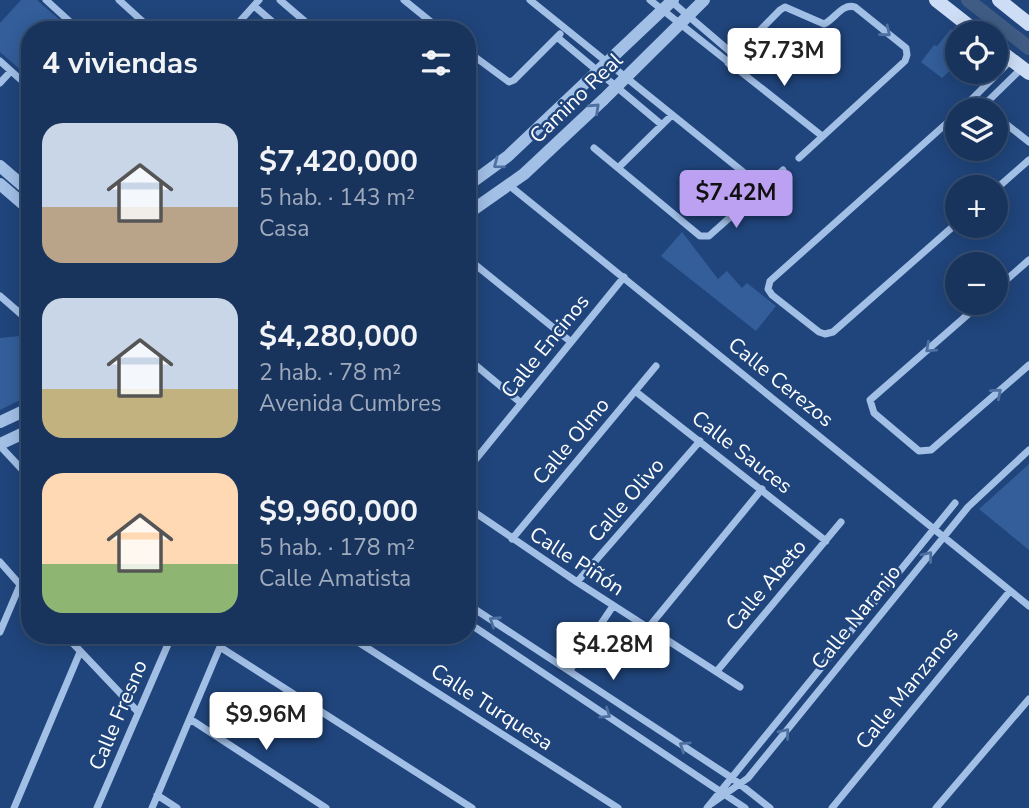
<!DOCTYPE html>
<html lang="es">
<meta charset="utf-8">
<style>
:root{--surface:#18345d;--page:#253f66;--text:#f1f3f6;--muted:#9faabc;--line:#364f72;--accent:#bca0f2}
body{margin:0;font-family:"Nunito Sans",sans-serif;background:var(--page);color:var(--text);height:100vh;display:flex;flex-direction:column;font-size:26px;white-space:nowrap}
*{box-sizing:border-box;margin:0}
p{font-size:23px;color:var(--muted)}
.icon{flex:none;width:38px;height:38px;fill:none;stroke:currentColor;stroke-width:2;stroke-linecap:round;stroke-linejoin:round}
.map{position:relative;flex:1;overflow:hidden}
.details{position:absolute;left:21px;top:21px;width:455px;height:623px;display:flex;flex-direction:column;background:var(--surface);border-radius:28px;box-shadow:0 4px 18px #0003,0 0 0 2px var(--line)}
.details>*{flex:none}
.fabs{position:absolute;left:945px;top:21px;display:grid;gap:14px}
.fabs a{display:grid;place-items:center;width:63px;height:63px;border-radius:50%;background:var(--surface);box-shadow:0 4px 18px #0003,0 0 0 2px var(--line);font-size:35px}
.price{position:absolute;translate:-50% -60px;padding:0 16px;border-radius:7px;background:#fff;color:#222;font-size:23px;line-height:46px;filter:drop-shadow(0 2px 4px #0008)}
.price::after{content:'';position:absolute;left:50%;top:42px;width:21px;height:16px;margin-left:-10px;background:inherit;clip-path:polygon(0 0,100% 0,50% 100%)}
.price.active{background:var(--accent);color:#111}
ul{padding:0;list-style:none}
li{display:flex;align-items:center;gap:21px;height:175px;padding:0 21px}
li span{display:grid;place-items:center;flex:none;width:196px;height:140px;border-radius:21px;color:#555}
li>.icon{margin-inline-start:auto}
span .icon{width:84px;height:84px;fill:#fffc;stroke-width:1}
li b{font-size:30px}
h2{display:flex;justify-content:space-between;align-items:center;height:84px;padding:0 21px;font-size:30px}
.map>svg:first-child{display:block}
.green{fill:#335e9a}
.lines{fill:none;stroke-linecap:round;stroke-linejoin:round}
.canal{stroke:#405c84;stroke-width:14}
.minor{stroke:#a2bfe6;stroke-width:7}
.tertiary{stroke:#a2bfe6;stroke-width:12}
.secondary{stroke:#cdddf5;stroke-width:14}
.oneway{stroke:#4e70a1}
.labels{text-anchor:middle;stroke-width:5;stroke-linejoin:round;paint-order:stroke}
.street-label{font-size:21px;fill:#fff;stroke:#20457c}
</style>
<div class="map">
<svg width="1029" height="808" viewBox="0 0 1029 808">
<rect width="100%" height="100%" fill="#20457c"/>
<!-- green -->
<path class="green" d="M21 0H37L71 30H30V78L0 52V23Z
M951 29 957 34V64L942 78 921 62 934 45 937 46Z
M682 232 718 279 727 271 742 288 747 283 776 306 756 331 661 256Z
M30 335V395L0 410V338Z
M1029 464V550L979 509Z"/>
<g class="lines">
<!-- canal -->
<path class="canal" d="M968 0 1029 48"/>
<!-- minor -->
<path class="minor" d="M46 0 79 30
M119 0 152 30
M280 0 315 30
M404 0 441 30
M530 0 763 188
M650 0 822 136
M671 1 734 55
M254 6 282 30
M232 30 259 0
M557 37 662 125
M467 51 509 82 514 80 560 34
M0 61 30 88
M728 63 780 10 785 7 824 24C835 19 842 3 855 7L906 48 907 55 905 61 799 158
M0 83 11 71
M983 106 1022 68
M961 110 1011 60
M957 114 770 281 768 289 772 295 819 332 825 334 833 332 957 223
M996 116 1029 142
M594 148 700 236H709L783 170
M618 168 672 115
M510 186 1029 606
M996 189 1029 160
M467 258 571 342
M996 289 1029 260
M0 296 22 315
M981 303 870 400 874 413 919 451 931 450 1029 365
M467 358 521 403
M635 391 826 541
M0 446 30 478
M467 470 624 277
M467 507 577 582 740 687
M512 539 656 366
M0 562 30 596
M577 582 700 441
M467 604 732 778 770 808
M467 622 745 808
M648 628 762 489
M0 632 20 585
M65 635 138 712
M347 635 618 808
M220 647 472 808
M570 670 613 606
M717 671 841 522
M190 719 326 808
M157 795 177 808
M711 804 748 778 968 507 1029 450
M14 808 80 652
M97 808 172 635
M152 808 225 635
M707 808 955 503
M832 808 1010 591
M936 808 1029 699"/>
<!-- tertiary -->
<path class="tertiary" d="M0 166 30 192
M0 184 30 210
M467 186 508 156 673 0
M467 214 524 174 604 99 704 0
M0 422 30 408
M0 444 30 430"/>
<!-- secondary -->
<path class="secondary" d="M936 0 978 33
M999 0 1029 24
M996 48 1029 73"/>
</g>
<!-- one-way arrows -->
<defs><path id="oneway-chevron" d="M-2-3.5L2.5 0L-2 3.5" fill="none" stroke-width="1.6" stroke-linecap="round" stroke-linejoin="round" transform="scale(1.75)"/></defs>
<g class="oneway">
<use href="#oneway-chevron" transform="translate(886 32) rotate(39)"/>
<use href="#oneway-chevron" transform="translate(595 108) rotate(-43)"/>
<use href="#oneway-chevron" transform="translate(498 164) rotate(143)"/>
<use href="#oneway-chevron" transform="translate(930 348) rotate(138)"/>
<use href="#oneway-chevron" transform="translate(997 393) rotate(-41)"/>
<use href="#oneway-chevron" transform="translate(928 556) rotate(-51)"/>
<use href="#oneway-chevron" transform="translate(494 621) rotate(-147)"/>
<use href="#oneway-chevron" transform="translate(606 714) rotate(34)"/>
<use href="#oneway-chevron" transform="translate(785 733) rotate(-51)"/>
<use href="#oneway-chevron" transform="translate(684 746) rotate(-146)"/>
</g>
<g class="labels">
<!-- street labels -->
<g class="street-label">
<text transform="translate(576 98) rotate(-44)" y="7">Camino Real</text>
<text transform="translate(545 346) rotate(-51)" y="7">Calle Encinos</text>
<text transform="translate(781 382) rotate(39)" y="7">Calle Cerezos</text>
<text transform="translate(571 441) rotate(-50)" y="7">Calle Olmo</text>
<text transform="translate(742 452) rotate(38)" y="7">Calle Sauces</text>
<text transform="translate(626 500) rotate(-49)" y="7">Calle Olivo</text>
<text transform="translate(577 561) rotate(33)" y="7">Calle Piñón</text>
<text transform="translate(766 585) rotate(-50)" y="7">Calle Abeto</text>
<text transform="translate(856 617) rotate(-51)" y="7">Calle Naranjo</text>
<text transform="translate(907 688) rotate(-51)" y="7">Calle Manzanos</text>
<text transform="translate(492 707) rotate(33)" y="7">Calle Turquesa</text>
<text transform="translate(118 715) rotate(-67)" y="7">Calle Fresno</text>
</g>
</g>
</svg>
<div class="fabs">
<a><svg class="icon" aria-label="locate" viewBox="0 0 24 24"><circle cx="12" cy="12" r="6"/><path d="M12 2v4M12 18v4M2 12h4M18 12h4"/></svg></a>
<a><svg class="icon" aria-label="layers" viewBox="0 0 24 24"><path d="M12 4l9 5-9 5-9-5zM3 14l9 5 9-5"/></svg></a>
<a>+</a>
<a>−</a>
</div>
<b class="price" style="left:784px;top:88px">$7.73M</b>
<b class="price active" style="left:736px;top:230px">$7.42M</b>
<b class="price" style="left:613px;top:682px">$4.28M</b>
<b class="price" style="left:266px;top:752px">$9.96M</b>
<section class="details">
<h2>4 viviendas<svg class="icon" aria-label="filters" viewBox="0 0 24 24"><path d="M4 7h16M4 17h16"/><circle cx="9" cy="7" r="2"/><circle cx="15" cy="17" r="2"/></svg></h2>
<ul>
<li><span style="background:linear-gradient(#c9d6e8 60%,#b9a48a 0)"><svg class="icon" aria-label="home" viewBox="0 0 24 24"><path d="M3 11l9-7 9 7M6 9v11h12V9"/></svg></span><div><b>$7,420,000</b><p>5 hab. · 143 m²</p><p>Casa</p></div></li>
<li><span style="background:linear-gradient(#c9d6e8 65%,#c2b280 0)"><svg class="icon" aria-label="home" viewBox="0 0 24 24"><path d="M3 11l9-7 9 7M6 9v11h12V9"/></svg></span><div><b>$4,280,000</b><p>2 hab. · 78 m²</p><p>Avenida Cumbres</p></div></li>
<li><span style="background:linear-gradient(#ffd9b3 65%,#8fb573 0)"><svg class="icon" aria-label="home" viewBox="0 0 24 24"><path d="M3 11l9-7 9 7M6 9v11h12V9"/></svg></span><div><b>$9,960,000</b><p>5 hab. · 178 m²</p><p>Calle Amatista</p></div></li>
</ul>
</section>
</div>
